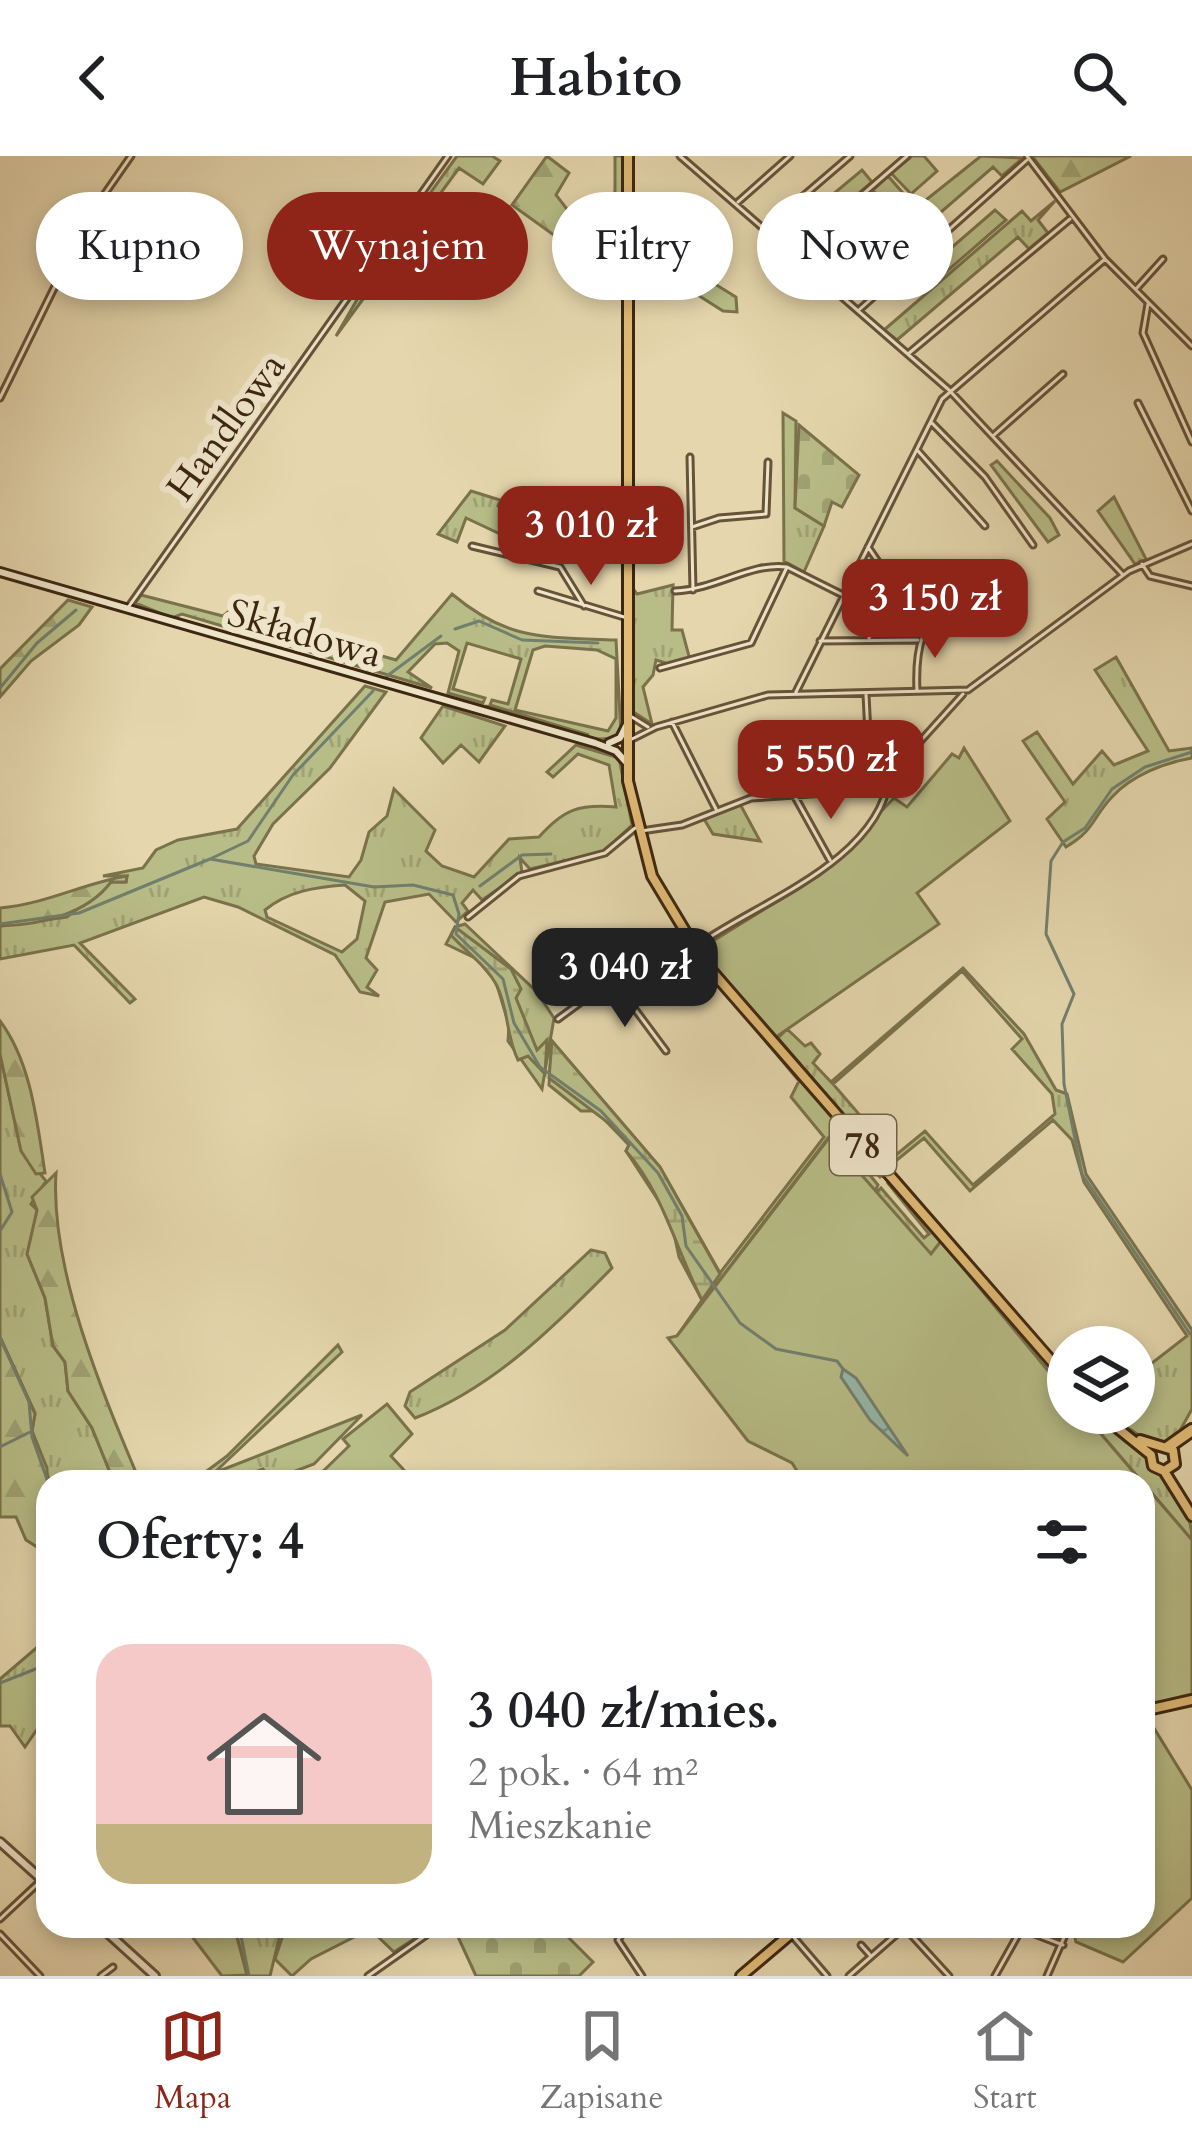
<!DOCTYPE html>
<html lang="pl">
<meta charset="utf-8">
<style>
:root{--surface:#fff;--page:#f6f6f6;--text:#202124;--muted:#757577;--line:#e0e0e0;--accent:#8f2418}
body{margin:0;font-family:Cardo,serif;background:var(--page);color:var(--text);height:100vh;display:flex;flex-direction:column;font-size:45px;white-space:nowrap}
*{box-sizing:border-box;margin:0}
p{font-size:39px;color:var(--muted)}
.icon{flex:none;width:66px;height:66px;fill:none;stroke:currentColor;stroke-width:2;stroke-linecap:round;stroke-linejoin:round}
.map{position:relative;flex:1;overflow:hidden}
.drawer{position:absolute;left:36px;top:1314px;width:1119px;height:468px;display:flex;flex-direction:column;background:var(--surface);border-radius:36px;box-shadow:0 6px 18px #0003}
.drawer>*{flex:none}
.hud{position:absolute;left:36px;top:36px;width:1122px;height:108px;display:flex;gap:24px}
.tools{position:absolute;left:1047px;top:1170px;display:grid;gap:24px}
.tools a{display:grid;place-items:center;width:108px;height:108px;border-radius:50%;background:var(--surface);box-shadow:0 6px 18px #0003;font-size:60px}
.price{position:absolute;translate:-50% -102px;padding:0 27px;border-radius:24px;background:var(--accent);color:#fff;font-size:39px;line-height:78px;filter:drop-shadow(0 3px 6px #0008)}
.price::after{content:'';position:absolute;left:50%;top:72px;width:36px;height:27px;margin-left:-18px;background:inherit;clip-path:polygon(0 0,100% 0,50% 100%)}
.price.current{background:#222;color:#fff}
ul{padding:0;list-style:none}
li{display:flex;align-items:center;gap:36px;height:300px;padding:0 60px}
li span{display:grid;place-items:center;flex:none;width:336px;height:240px;border-radius:36px;color:#555}
li>.icon{margin-inline-start:auto}
span .icon{width:144px;height:144px;fill:#fffc;stroke-width:1}
li b{font-size:51px}
h2{display:flex;justify-content:space-between;align-items:center;height:144px;padding:0 60px;font-size:51px}
.pill{padding:0 42px;border-radius:54px;background:var(--surface);box-shadow:0 6px 18px #0003;font-size:42px;line-height:108px}
.pill.current{background:var(--accent);color:#fff}
header{display:flex;justify-content:space-between;align-items:center;height:156px;padding:0 60px;background:var(--surface);font-size:54px;font-weight:700}
.menu{display:flex;justify-content:space-around;align-items:center;height:168px;border-top:3px solid var(--line);background:var(--surface);font-size:33px;color:var(--muted)}
.menu a{display:grid;justify-items:center;gap:6px}
.menu .current{color:var(--accent)}
.map>svg:first-child{display:block}
.grass{fill:url(#grass-tufts);stroke:#7a724c;stroke-width:3;fill-rule:evenodd}
.forest{fill:url(#forest-firs);stroke:#7a724c;stroke-width:3}
.wetland{fill:url(#wetland-marsh);stroke:#7a724c;stroke-width:3}
.cemetery{fill:url(#cemetery-stones);stroke:#7a724c;stroke-width:3}
.green{fill:#b8bd87;stroke:#7a724c;stroke-width:3}
.water{fill:url(#water-ripples);stroke:#727f6e;stroke-width:3}
.lines{fill:none;stroke-linecap:round;stroke-linejoin:round}
.stream{stroke:#727f6e;stroke-width:3}
.minor-casing{stroke:#675338;stroke-width:9}
.tertiary-casing{stroke:#675338;stroke-width:12}
.secondary-casing{stroke:#3d2711;stroke-width:12}
.primary-casing{stroke:#3d2711;stroke-width:14}
.motorway-casing{stroke:#3d2711;stroke-width:16}
.minor{stroke:#eee4ca;stroke-width:3}
.tertiary{stroke:#eee4ca;stroke-width:6}
.secondary{stroke:#eee4ca;stroke-width:6}
.primary{stroke:#e2bb76;stroke-width:8}
.motorway{stroke:#e2bb76;stroke-width:10}
.labels{text-anchor:middle;stroke-width:12;stroke-linejoin:round;paint-order:stroke}
.shield{fill:#eee4ca;stroke:#726048;stroke-width:3}
.shield-label{font-size:36px;font-weight:bold;fill:#3d2711}
.street-label{font-size:39px;fill:#3d2711;stroke:#eee4ca}
</style>
<header><svg class="icon" aria-label="back" viewBox="0 0 24 24"><path d="M15 5l-7 7 7 7"/></svg>Habito<svg class="icon" aria-label="search" viewBox="0 0 24 24"><circle cx="10" cy="10" r="6"/><path d="M15 15l6 6"/></svg></header>
<div class="map">
<svg width="1192" height="1820" viewBox="0 0 1192 1820">
<defs>
<pattern id="grass-tufts" width="24" height="20" patternUnits="userSpaceOnUse" patternTransform="scale(3)"><rect width="24" height="20" fill="#b8bd87"/><path d="M3 7l-1-3M5 7V3M7 7l1-3M15 17l-1-3M17 17v-4M19 17l1-3" fill="none" stroke="#9fa274"/></pattern>
<pattern id="forest-firs" width="22" height="20" patternUnits="userSpaceOnUse" patternTransform="scale(3)"><rect width="22" height="20" fill="#b8bd87"/><path d="M5 1l3.5 6h-7zM16 11l3.5 6h-7z" fill="#9fa274"/></pattern>
<pattern id="wetland-marsh" width="20" height="14" patternUnits="userSpaceOnUse" patternTransform="scale(3)"><rect width="20" height="14" fill="#b8bd87"/><path d="M1 5h8M5 5V1M11 12h8M15 12V8" fill="none" stroke="#9fa274"/></pattern>
<pattern id="cemetery-stones" width="16" height="16" patternUnits="userSpaceOnUse" patternTransform="scale(3)"><rect width="16" height="16" fill="#b8bd87"/><path d="M2 7V4a2 2 0 0 1 4 0v3zM10 15v-3a2 2 0 0 1 4 0v3z" fill="#9fa274"/></pattern>
<pattern id="water-ripples" width="26" height="14" patternUnits="userSpaceOnUse" patternTransform="scale(3)"><rect width="26" height="14" fill="#96b9ac"/><path d="M2 4q2-2 4 0t4 0M15 11q2-2 4 0t4 0" fill="none" stroke="#7c968b"/></pattern>
</defs>
<rect width="100%" height="100%" fill="#e5d6ad"/>
<filter id="stains"><feTurbulence type="fractalNoise" baseFrequency=".00167" numOctaves="4"/><feColorMatrix values="0 0 0 0 .2 0 0 0 0 .09 0 0 0 0 .02 0 0 0 .5 -.17"/></filter>
<radialGradient id="worn" r=".72"><stop offset=".6" stop-color="#630" stop-opacity="0"/><stop offset="1" stop-color="#630" stop-opacity=".3"/></radialGradient>
<!-- grass -->
<path class="grass" d="M457 0H492L500 5 483 28 459 12 336 180 373 116Z
M615 0H624L620 127 619 82 609 72 577 66 605 70 615 35Z
M912 0H924L937 15 911 38 891 17Z
M981 0 1023 2 1002 20 993 11 881 108 867 97 832 128 819 117 890 55 873 34 888 20 916 52Z
M862 14 872 26 824 68 814 54Z
M1055 45 1038 64 1048 77 1029 93 1018 81 897 184 884 174 1022 55 1031 65Z
M995 54 1006 64 931 129 921 118Z
M783 257 796 265 795 352 824 370 804 416 784 405Z
M997 305 1050 362 1059 379 1048 386 991 309Z
M471 335 500 344 498 350 514 359 511 383 466 362 457 386 438 378Z
M1114 341 1146 403 1135 408 1098 355Z
M673 429 672 474H682L690 504 672 509 656 504 653 519 643 531 652 568 632 555 631 430 637 438Z
M452 438C509 486 546 481 616 484L621 578C597 595 520 563 492 555L489 551 589 579 490 549 492 544 508 548 521 503 467 487 453 533 485 542 483 547 448 537 459 495 447 487 435 488 408 516 432 532 182 458 172 462 135 447 141 439 223 460 228 456 396 504ZM545 490 597 494 616 503V562L608 575 515 554 533 494Z
M1116 501 1169 595 1192 592V602C1164 607 1132 619 1112 641 1092 662 1095 674 1066 691L1047 663 1065 646 1023 585 1037 576 1073 628 1102 595 1114 609 1148 595 1095 514Z
M365 530 386 536 330 612 273 668 254 700 256 708 349 721 361 704 369 676 387 660 394 633 435 674 426 695 442 710 474 721 509 683 539 681C564 653 579 648 616 651L609 609 578 598 553 621 547 616 576 589 619 602 632 669 603 696 530 713 520 702 522 717 482 744 473 734 462 747 468 755 456 766 429 738 385 746 366 802 377 814 367 831 379 840 360 836 335 799 238 751 204 741 80 787 135 843 130 847 74 789 0 803V770L67 761 111 726H126L127 720H103L143 712 156 694 178 684 237 673ZM345 729 365 745 357 783 342 796 267 761 265 754C288 735 316 731 345 729Z
M443 550 505 570 479 606 461 589 443 607 421 582Z
M792 574 810 614 781 623 766 592Z
M740 648 760 685 713 678 704 663Z
M465 768 536 835 554 862 542 933 508 885 509 869 496 826 477 803 446 788 455 771Z
M689 793 884 1018 880 1021 833 974 878 1029 875 1035 828 982 677 1180 702 1144 679 1101 671 1064 626 995 629 989 596 955H581L549 929 552 885 660 1011 720 1117 824 981 791 941 799 925Z
M963 812 1024 878 1056 934 1067 938 1086 1018 1192 1174V1253L1173 1287 1154 1289 1105 1257H1134V1221L1187 1180 1084 1026 1072 984 1053 964 970 1035 924 982 887 1012V990L896 999 925 975 973 1029 1055 958 1052 938 1012 893 1022 883 962 815 833 928 882 985 878 987 861 980 778 882 787 873 805 890 811 887 820 898 813 907 831 926Z
M0 898 21 994 46 1025 31 1048 37 1054 30 1105 45 1142 53 1190 65 1206 68 1235 92 1272 114 1326H50L32 1275 35 1257 0 1181Z
M887 1026 904 1039 1068 1229V1239L942 1086 931 1099 876 1037 881 1032 924 1082 929 1078Z
M591 1094 605 1097 612 1112C555 1170 493 1232 415 1262L405 1250 410 1236 505 1174Z
M338 1189 342 1196 214 1317 362 1259 314 1308 272 1324 263 1313 229 1326H192L227 1300Z
M1083 1257H1095L1148 1299 1150 1310C1172 1327 1192 1353 1192 1384Z
M48 1482V1568L40 1569 25 1591 10 1570H0V1523Z
M234 1770H282L270 1820H248Z"/>
<!-- forest -->
<path class="forest" d="M547 0 569 17 556 39 577 66 562 85 512 49Z
M1032 0H1131L1060 36Z
M689 112 736 141 737 156 723 155 679 127Z
M68 444 92 451 79 469 31 505 0 541V513Z
M127 720 126 726H111C87 758 41 769 0 770V752C46 748 84 727 127 720Z
M0 865C31 906 37 965 45 1017L36 1018 21 995 0 898Z
M56 1017C50 1113 102 1236 140 1326H114L92 1272 68 1235 65 1206 53 1190 45 1142 27 1098 37 1054 32 1041Z
M0 1181 35 1258 32 1275 47 1312 48 1398 26 1384 16 1361H0Z"/>
<!-- wetland -->
<path class="wetland" d="M455 771 511 813 521 833 516 842 537 894 547 884 545 918 528 900 518 904C506 880 509 855 497 830 487 810 466 796 451 779Z
M552 885 660 1011 720 1118 702 1144C676 1094 664 1038 626 995L629 989 610 968 549 922Z"/>
<!-- cemetery -->
<path class="cemetery" d="M799 269 859 319 842 351 832 346 824 370 795 352Z
M453 1770H557L593 1806 579 1820H476Z"/>
<!-- green -->
<path class="green" d="M964 592 1010 665 917 737 939 768 776 881 700 793 820 719 894 642 907 651 952 598 959 602Z
M829 982 931 1098 941 1085 1068 1239V1257H1083L1142 1326H804L792 1307 748 1285 668 1182 677 1180Z
M387 1248 412 1278 391 1300 415 1326H312L349 1290 343 1283Z
M1143 1327 1192 1384V1538L1143 1550Z
M1149 1564 1192 1634V1742L1123 1806 1076 1786 1072 1770H1143V1565Z
M184 1770H234L247 1819 222 1820Z
M286 1770H434L394 1796 370 1773 311 1803 292 1820 275 1803Z"/>
<!-- water -->
<path class="water" d="M843 1213 856 1222 908 1300 870 1264 841 1221Z"/>
<g class="lines">
<!-- stream -->
<path class="stream" d="M455 473 479 465 522 484 598 487
M387 520 441 480
M0 532 37 487 76 454
M210 703 248 685 293 619 373 535
M480 730 522 699 551 698
M0 768 79 757 210 703 374 731 413 729 453 739 459 758 456 778 503 823 514 867 540 911 601 955 658 1017 682 1060 686 1090 740 1167 776 1193 837 1205 843 1213
M0 1018 12 1056 0 1075
M1190 1178 1082 1018 1064 928 1062 868 1074 838 1046 778 1051 705 1063 686 1085 672 1112 633 1145 611 1192 596
M0 1182 29 1246 32 1281 48 1326
M0 1291 30 1276
M0 1527 38 1512
M239 1770 249 1820"/>
<defs>
<path id="minor" d="M680 0 949 234 1123 419
M1027 0 1105 103 1192 190
M738 46 790 0
M766 72 850 0
M795 97 907 0
M1136 133 1163 103
M1148 148 1143 177 1192 286
M860 153 1027 4
M908 198 1070 63
M0 242 90 59 131 0
M1138 247 1192 355
M931 266 985 321 1033 389
M994 279 1063 218
M918 295 985 370
M690 301 693 434
M692 371 719 362 766 358 768 306
M472 390 560 411 584 450
M868 391 923 472
M1142 408 1150 420 1192 430
M538 435 624 461
M675 435C717 433 751 406 787 411
M127 453 448 0
M869 482 895 432
M820 485 918 484
M660 512 751 487 787 411 843 439
M917 535C915 494 921 462 957 436
M796 536 942 243 1105 103
M866 538 868 579 849 588 867 627
M632 561 648 571
M672 566 716 653
M813 583 835 637
M630 584 656 571 768 539 968 534 1129 415 1192 388
M794 639 830 704
M641 675 682 669 751 642 841 636 889 620 963 538
M468 761 519 720 605 697 635 672
M695 791C753 748 878 707 889 622
M614 825 666 895
M558 863 610 825 690 788
M0 1763 48 1718
M627 1770 618 1784 642 1820
M784 1770 827 1820
M1014 1770 1063 1789
M904 1771 949 1820
M0 1778 40 1820
M861 1789 870 1799
M101 1820 113 1811
M368 1820 439 1770
M849 1820 906 1770
M995 1820 1023 1770
M1047 1820 1069 1770"/>
<path id="tertiary" d="M0 1686 48 1729
M100 1770 155 1820"/>
<path id="secondary" d="M0 416 595 587 616 595 626 606
M609 587 620 582 626 570"/>
<path id="primary" d="M628 0V625L652 720 703 805 1068 1224
M1099 1257 1151 1299 1153 1310 1164 1315 1192 1360
M1140 1284 1173 1294 1175 1308 1164 1315
M1143 1555 1192 1544
M741 1820 800 1770"/>
<path id="motorway" d="M1168 1291 1192 1274"/>
</defs>
<!-- minor casing -->
<use href="#minor" class="minor-casing"/>
<!-- tertiary casing -->
<use href="#tertiary" class="tertiary-casing"/>
<!-- secondary casing -->
<use href="#secondary" class="secondary-casing"/>
<!-- primary casing -->
<use href="#primary" class="primary-casing"/>
<!-- motorway casing -->
<use href="#motorway" class="motorway-casing"/>
<!-- minor -->
<use href="#minor" class="minor"/>
<!-- tertiary -->
<use href="#tertiary" class="tertiary"/>
<!-- secondary -->
<use href="#secondary" class="secondary"/>
<!-- primary -->
<use href="#primary" class="primary"/>
<!-- motorway -->
<use href="#motorway" class="motorway"/>
</g>
<g class="labels">
<!-- shield labels -->
<rect class="shield" x="830" y="959" width="66" height="60" rx="9"/>
<g class="shield-label">
<text x="863" y="1002">78</text>
</g>
<!-- street labels -->
<g class="street-label">
<text transform="translate(225 270) rotate(-54)" y="14">Handlowa</text>
<text transform="translate(305 476) rotate(16)" y="14">Składowa</text>
</g>
</g>
<rect width="100%" height="100%" filter="url(#stains)"/>
<rect width="100%" height="100%" fill="url(#worn)"/>
</svg>
<div class="tools">
<a><svg class="icon" aria-label="layers" viewBox="0 0 24 24"><path d="M12 4l9 5-9 5-9-5zM3 14l9 5 9-5"/></svg></a>
</div>
<b class="price" style="left:591px;top:432px">3 010 zł</b>
<b class="price" style="left:935px;top:505px">3 150 zł</b>
<b class="price" style="left:831px;top:666px">5 550 zł</b>
<b class="price current" style="left:625px;top:874px">3 040 zł</b>
<div class="hud">
<a class="pill">Kupno</a>
<a class="pill current">Wynajem</a>
<a class="pill">Filtry</a>
<a class="pill">Nowe</a>
</div>
<section class="drawer">
<h2>Oferty: 4<svg class="icon" aria-label="filters" viewBox="0 0 24 24"><path d="M4 7h16M4 17h16"/><circle cx="9" cy="7" r="2"/><circle cx="15" cy="17" r="2"/></svg></h2>
<ul>
<li><span style="background:linear-gradient(#f6c9c9 75%,#c2b280 0)"><svg class="icon" aria-label="home" viewBox="0 0 24 24"><path d="M3 11l9-7 9 7M6 9v11h12V9"/></svg></span><div><b>3 040 zł/mies.</b><p>2 pok. · 64 m²</p><p>Mieszkanie</p></div></li>
</ul>
</section>
</div>
<nav class="menu">
<a class="current"><svg class="icon" aria-label="map" viewBox="0 0 24 24"><path d="M3 6l6-2 6 2 6-2v14l-6 2-6-2-6 2zM9 4v14M15 6v14"/></svg>Mapa</a>
<a><svg class="icon" aria-label="saved" viewBox="0 0 24 24"><path d="M7 4h10v16l-5-4-5 4z"/></svg>Zapisane</a>
<a><svg class="icon" aria-label="home" viewBox="0 0 24 24"><path d="M3 11l9-7 9 7M6 9v11h12V9"/></svg>Start</a>
</nav>
